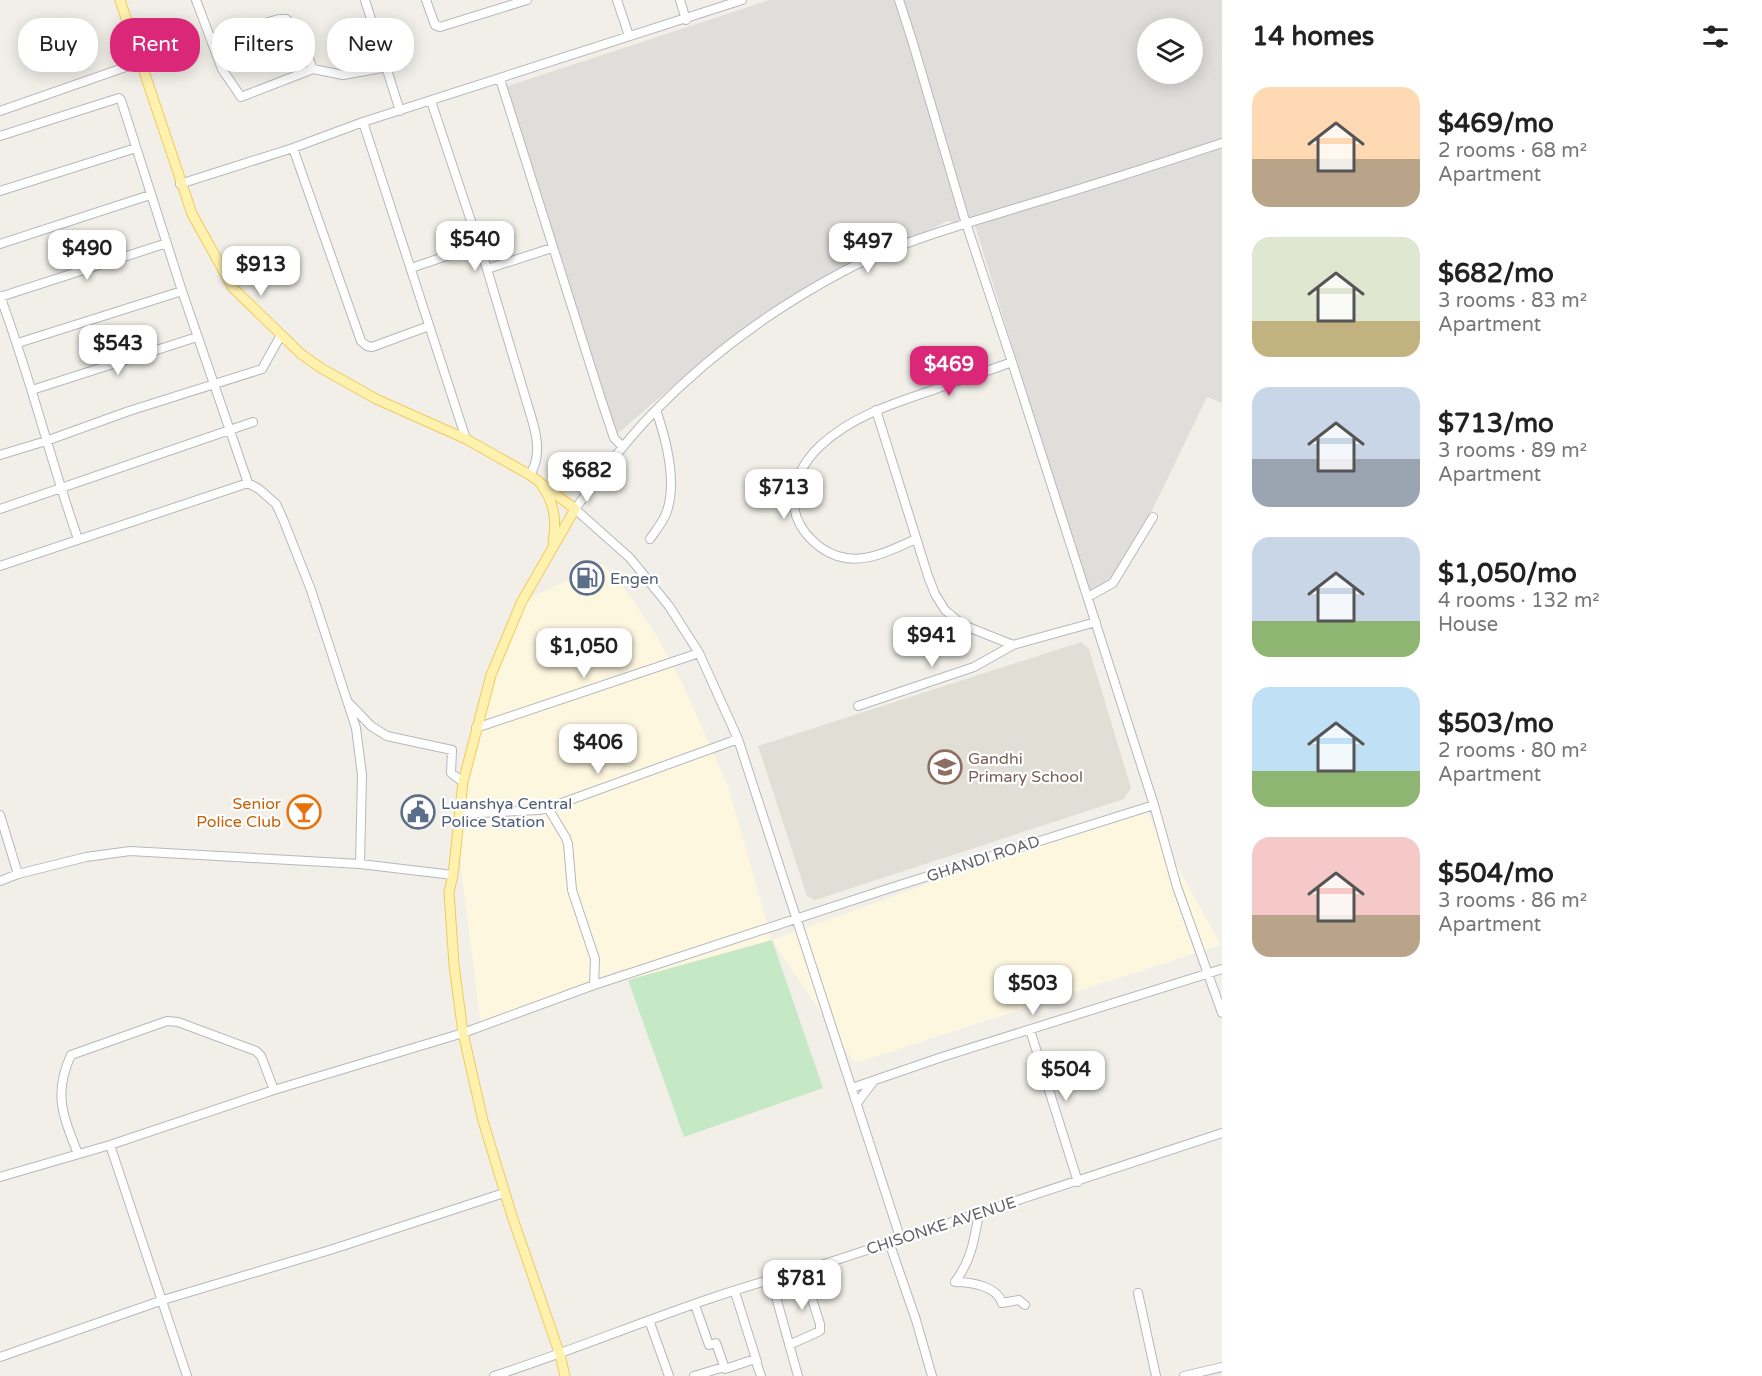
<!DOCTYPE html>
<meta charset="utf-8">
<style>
:root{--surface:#fff;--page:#f6f6f6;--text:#222;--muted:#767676;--accent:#db2777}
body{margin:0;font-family:"Varela Round",sans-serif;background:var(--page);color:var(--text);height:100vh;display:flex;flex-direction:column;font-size:22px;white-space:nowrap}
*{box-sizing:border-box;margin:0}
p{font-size:20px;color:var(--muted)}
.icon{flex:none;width:33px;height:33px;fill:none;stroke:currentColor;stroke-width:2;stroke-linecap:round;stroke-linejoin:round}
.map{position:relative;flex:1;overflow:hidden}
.drawer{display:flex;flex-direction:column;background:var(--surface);width:540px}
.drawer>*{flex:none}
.banner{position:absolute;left:18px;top:18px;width:570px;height:54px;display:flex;gap:12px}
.tools{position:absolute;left:1137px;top:18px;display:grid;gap:12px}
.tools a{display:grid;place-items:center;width:66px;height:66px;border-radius:50%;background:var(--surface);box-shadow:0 3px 15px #0003;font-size:30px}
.price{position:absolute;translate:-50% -51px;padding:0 14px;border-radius:12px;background:#fff;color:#222;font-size:20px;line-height:39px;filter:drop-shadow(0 2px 3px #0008)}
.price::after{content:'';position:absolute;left:50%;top:36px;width:18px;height:14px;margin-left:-9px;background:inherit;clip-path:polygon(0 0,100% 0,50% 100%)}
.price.active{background:var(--accent);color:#fff}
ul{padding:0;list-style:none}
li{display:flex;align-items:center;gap:18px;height:150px;padding:0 30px}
li span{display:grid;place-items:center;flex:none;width:168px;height:120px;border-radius:18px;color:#555}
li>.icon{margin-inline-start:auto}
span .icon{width:72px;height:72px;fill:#fffc;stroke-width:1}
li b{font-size:26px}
h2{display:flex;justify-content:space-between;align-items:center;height:72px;padding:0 30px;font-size:26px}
.pill{padding:0 21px;border-radius:24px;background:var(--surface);box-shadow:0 3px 15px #0003;font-size:21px;line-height:54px}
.pill.active{background:var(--accent);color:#fff}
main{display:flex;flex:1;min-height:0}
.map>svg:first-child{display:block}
.commercial{fill:#fef7e0}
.industrial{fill:#e0deda;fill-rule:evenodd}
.education{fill:#e1ded6}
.park{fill:#c5e8c5}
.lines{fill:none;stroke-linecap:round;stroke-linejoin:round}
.minor-casing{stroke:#b5b8bc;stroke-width:10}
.major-casing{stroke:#f2c960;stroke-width:11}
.minor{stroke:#fff;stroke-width:8}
.major{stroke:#fff2af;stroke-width:9}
.labels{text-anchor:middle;stroke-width:4.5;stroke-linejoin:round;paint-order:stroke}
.service-label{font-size:16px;fill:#4e5e75;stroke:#fff;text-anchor:start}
.education-label{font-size:16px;fill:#785e54;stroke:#fff;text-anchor:start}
.food-label{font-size:16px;fill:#c56008;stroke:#fff;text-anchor:end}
.street-label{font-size:16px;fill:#5f6368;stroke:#fff}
</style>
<main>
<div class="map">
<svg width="1222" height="1376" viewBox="0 0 1222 1376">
<rect width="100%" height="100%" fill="#f1efe8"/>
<!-- commercial -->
<path class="commercial" d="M603 564 630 596 658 638 684 687 728 786 772 940 1143 806 1221 945 855 1063 772 940 628 980 624 968 481 1026 455 820 486 698 525 600Z"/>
<!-- industrial -->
<path class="industrial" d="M769 0H1222V403L1207 397 1129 558 1092 602 975 226 948 221 794 294 675 384 615 436 502 88ZM1148 28H1192V74H1148Z"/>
<!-- education -->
<path class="education" d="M1081 642 1089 649 1131 788 1124 799 815 900 807 896 758 746Z"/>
<!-- park -->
<path class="park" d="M772 940 823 1088 684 1137 628 980Z"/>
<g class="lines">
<defs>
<path id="minor" d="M196 0 222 69 241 97 313 69 343 75 387 67
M365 0 400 111
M426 0 435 25 440 27 527 0
M617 0 629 36
M680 0 686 20
M899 0 912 40 964 217 1012 362 1154 805 1177 887 1222 1013
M210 38 279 19H286L296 28 313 69
M500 79 600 396 614 438 623 447
M431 101 487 269 533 423C538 441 540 458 530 475
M0 111 140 62
M363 122 466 439
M0 136 119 98 121 100 182 291 248 483
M293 148 361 341 367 346 372 347 429 326
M180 184 293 148 363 122 742 0
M0 191 136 148
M0 244 150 195
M411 268 479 245
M487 269 552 248
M0 296C30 376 50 459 78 539
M0 297 167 243
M18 343 182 291
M32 390 197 337
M876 410 928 576 935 594 945 610 963 625 1013 645 1096 622
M0 455 46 441 129 411 262 369 281 335
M0 509 253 422
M650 539C656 530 664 521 667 511 677 481 666 439 656 410
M916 539C896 548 869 562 846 558 821 554 798 532 794 507 789 486 805 460 820 446 851 417 891 404 930 391 957 381 985 372 1012 362
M0 566 248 483 259 489 276 504 283 519 311 590 356 728 362 775 360 864
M1088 597 1113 583 1153 517
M349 703 371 726 387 736 452 750 451 773 463 782
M858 706 974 667 1013 645
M476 728 699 653
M548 808 566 838 568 844 572 890 595 959 594 985
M459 814 539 810 548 808 738 739
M0 815 18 874
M0 881 18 874 86 857 130 851 360 864 453 875
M1030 1030 1078 1182
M852 1088 942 1057 1222 969
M857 1103 873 1082
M110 1145 187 1376
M78 1154C63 1116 53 1094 71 1055L167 1021 178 1022 256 1051 261 1056 274 1090
M0 1177 110 1145 274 1090 463 1033 594 985 884 890 1154 805
M979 1213C974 1240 972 1259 955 1282 971 1282 997 1286 1002 1303L1019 1300 1025 1305
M900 1237 738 739 699 653 669 606 630 558 575 509C599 477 624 443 652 414 707 357 774 308 844 271 901 241 962 225 1023 206 1090 186 1156 165 1222 143
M889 1242 916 1320 932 1376
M771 1279 798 1376
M735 1292 757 1362
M1138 1293 1156 1376
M695 1305 709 1345 716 1343 725 1369 755 1359 761 1376
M649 1320 669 1376
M789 1345 820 1331V1324L803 1271
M0 1357 163 1300 330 1250 504 1193
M494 1376C597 1343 697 1297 803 1271L1222 1133
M694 1376 724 1367
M1184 1376 1222 1367"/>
<path id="major" d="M120 0 192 214 233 288 301 354 321 368 376 399 466 439 530 475 575 509 521 603 491 675 463 782 453 875 449 892 454 965 463 1033 483 1121 512 1216 560 1355 565 1376
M542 486C554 502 557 522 553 541"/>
</defs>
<!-- minor casing -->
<use href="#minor" class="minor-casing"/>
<!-- major casing -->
<use href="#major" class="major-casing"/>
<!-- minor -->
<use href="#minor" class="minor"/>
<!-- major -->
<use href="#major" class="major"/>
</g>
<!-- icons -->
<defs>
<symbol id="fuel-ring" viewBox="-11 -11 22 22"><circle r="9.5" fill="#fff" stroke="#5c6f8a" stroke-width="1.5"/><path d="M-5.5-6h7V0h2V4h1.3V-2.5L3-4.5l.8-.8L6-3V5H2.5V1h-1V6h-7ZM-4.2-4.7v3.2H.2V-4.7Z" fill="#5c6f8a"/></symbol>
<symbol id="school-ring" viewBox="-11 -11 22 22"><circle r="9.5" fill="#fff" stroke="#8d6e63" stroke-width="1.5"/><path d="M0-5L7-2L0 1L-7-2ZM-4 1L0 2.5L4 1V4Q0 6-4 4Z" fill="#8d6e63"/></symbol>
<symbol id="bar-ring" viewBox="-11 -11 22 22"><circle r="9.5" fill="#fff" stroke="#e8710a" stroke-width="1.5"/><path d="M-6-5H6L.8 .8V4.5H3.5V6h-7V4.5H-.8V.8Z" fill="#e8710a"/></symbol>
<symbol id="civic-ring" viewBox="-11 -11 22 22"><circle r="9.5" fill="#fff" stroke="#5c6f8a" stroke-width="1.5"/><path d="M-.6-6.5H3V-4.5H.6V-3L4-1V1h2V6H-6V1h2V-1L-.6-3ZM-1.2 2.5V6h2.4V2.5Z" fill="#5c6f8a"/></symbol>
</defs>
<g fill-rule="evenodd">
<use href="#fuel-ring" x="568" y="559" width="38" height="38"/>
<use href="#school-ring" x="926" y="748" width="38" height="38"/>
<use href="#bar-ring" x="285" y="793" width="38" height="38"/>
<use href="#civic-ring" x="399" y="793" width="38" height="38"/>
</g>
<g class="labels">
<!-- service labels -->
<g class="service-label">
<text x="610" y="584">Engen</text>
<text x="441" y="809">Luanshya Central<tspan x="441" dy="18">Police Station</tspan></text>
</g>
<!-- education labels -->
<g class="education-label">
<text x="968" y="764">Gandhi<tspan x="968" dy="18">Primary School</tspan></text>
</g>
<!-- food labels -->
<g class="food-label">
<text x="281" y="809">Senior<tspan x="281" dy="18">Police Club</tspan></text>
</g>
<!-- street labels -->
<g class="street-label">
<text transform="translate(983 858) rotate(-18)" y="6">GHANDI ROAD</text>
<text transform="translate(941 1225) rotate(-18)" y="6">CHISONKE AVENUE</text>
</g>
</g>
</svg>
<div class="tools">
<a><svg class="icon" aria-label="layers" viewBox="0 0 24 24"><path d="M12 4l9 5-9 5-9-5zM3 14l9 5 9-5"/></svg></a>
</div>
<b class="price" style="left:475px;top:272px">$540</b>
<b class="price" style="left:868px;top:274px">$497</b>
<b class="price" style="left:87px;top:281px">$490</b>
<b class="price" style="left:261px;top:297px">$913</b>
<b class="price" style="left:118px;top:376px">$543</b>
<b class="price active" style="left:949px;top:397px">$469</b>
<b class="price" style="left:587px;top:503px">$682</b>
<b class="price" style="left:784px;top:520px">$713</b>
<b class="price" style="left:932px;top:668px">$941</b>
<b class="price" style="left:584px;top:679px">$1,050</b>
<b class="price" style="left:598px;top:775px">$406</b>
<b class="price" style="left:1033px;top:1016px">$503</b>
<b class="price" style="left:1066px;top:1102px">$504</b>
<b class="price" style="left:802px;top:1311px">$781</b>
<div class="banner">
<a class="pill">Buy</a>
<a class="pill active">Rent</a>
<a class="pill">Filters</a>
<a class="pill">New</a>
</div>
</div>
<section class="drawer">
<h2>14 homes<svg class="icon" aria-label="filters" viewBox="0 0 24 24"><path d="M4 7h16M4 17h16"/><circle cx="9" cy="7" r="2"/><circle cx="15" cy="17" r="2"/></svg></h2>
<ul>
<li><span style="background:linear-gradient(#ffd9b3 60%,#b9a48a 0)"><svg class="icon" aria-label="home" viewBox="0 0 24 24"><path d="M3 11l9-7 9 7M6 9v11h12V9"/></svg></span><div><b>$469/mo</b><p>2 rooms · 68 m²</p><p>Apartment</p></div></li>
<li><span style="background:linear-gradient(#dfe7d0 70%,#c2b280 0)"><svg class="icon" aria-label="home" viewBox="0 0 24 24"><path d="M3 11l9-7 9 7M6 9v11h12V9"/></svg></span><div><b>$682/mo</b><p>3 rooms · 83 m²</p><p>Apartment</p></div></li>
<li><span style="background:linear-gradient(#c9d6e8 60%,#9aa5b1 0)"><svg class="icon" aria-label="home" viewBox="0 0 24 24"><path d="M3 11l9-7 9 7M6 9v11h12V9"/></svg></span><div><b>$713/mo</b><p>3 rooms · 89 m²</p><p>Apartment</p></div></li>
<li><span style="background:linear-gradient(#c9d6e8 70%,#8fb573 0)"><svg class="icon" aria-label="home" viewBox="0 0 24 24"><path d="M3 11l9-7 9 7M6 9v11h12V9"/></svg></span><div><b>$1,050/mo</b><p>4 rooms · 132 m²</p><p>House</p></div></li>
<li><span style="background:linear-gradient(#bfe0f5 70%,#8fb573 0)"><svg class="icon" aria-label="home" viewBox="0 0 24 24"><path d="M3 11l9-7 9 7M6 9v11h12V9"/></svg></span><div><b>$503/mo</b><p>2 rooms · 80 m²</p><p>Apartment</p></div></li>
<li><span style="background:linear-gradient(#f6c9c9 65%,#b9a48a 0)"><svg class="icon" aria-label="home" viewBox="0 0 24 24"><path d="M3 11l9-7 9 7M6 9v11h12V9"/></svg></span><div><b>$504/mo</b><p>3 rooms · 86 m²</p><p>Apartment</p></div></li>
</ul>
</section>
</main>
